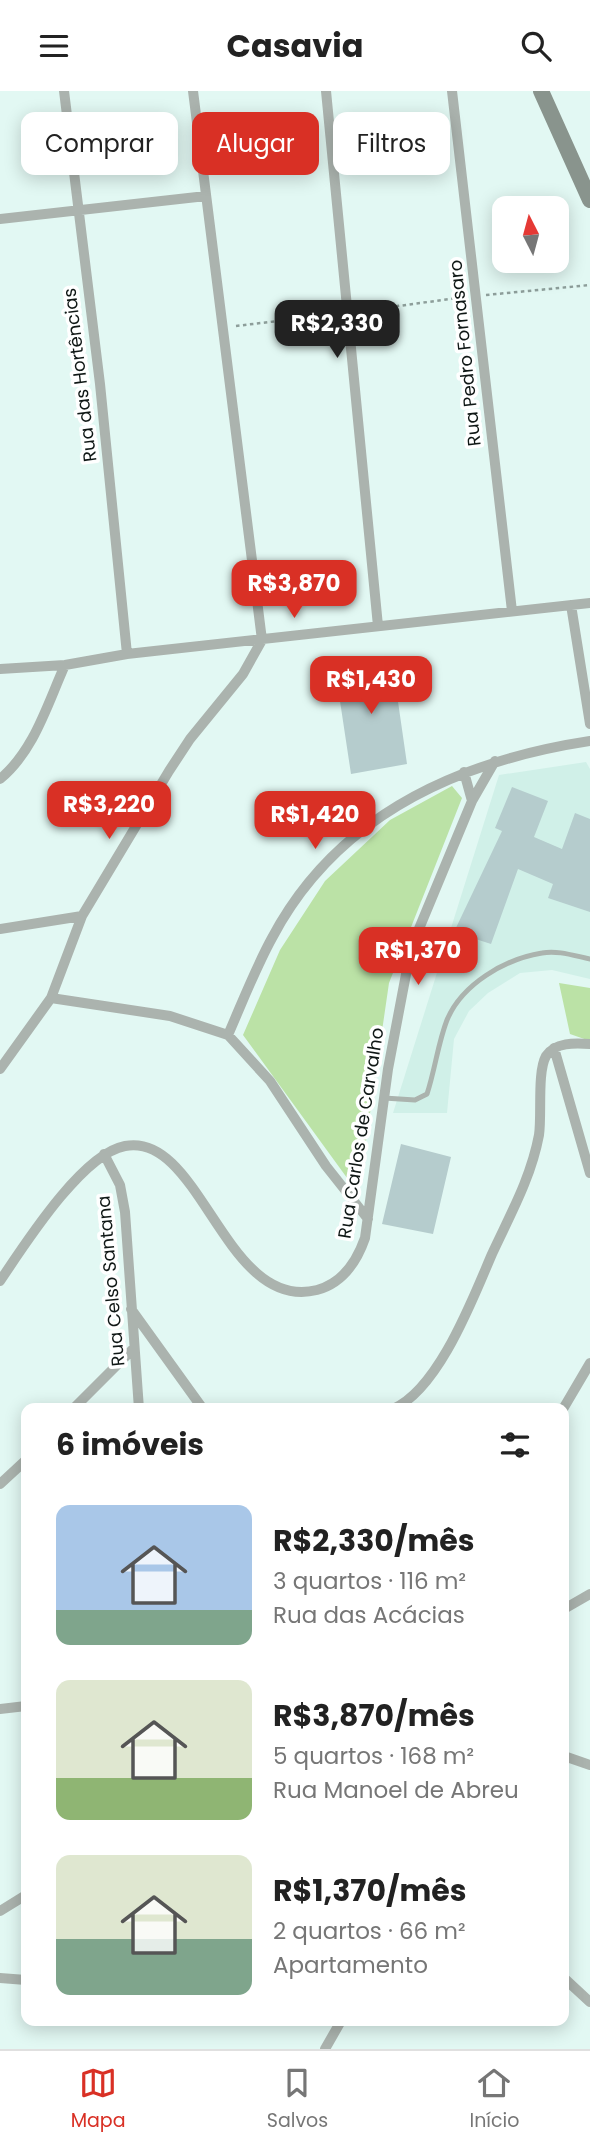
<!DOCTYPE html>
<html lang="pt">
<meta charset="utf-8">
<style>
:root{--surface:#fff;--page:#f6f6f6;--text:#222;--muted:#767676;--line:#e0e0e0;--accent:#d93025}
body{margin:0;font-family:Poppins,sans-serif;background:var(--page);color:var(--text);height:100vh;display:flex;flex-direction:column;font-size:26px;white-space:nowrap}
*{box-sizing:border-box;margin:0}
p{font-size:23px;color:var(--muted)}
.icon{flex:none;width:38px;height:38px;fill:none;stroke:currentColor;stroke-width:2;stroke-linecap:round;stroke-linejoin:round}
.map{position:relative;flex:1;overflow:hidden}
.panel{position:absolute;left:21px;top:1312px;width:548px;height:623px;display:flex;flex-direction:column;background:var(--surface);border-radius:14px;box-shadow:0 4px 18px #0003}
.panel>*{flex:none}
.banner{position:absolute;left:21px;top:21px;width:550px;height:63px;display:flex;gap:14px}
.needle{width:46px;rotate:354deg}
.tools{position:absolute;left:492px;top:105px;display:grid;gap:14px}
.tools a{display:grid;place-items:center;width:77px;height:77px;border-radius:14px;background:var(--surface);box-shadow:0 4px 18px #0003;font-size:35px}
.price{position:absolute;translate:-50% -60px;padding:0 16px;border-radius:14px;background:var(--accent);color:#fff;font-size:23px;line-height:46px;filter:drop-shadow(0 2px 4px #0008)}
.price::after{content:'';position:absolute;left:50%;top:42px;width:21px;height:16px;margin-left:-10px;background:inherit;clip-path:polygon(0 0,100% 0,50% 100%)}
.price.current{background:#222;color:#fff}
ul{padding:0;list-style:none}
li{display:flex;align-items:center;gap:21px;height:175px;padding:0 35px}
li span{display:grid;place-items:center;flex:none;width:196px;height:140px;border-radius:14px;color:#555}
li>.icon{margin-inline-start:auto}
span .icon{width:84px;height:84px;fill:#fffc;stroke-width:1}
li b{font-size:30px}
h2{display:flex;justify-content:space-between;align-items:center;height:84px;padding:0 35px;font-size:30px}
.pill{padding:0 24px;border-radius:14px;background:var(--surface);box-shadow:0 4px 18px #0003;font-size:24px;line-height:63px}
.pill.current{background:var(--accent);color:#fff}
header{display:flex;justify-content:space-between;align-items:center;height:91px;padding:0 35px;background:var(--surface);font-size:32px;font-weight:700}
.tab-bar{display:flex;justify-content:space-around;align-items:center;height:98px;border-top:2px solid var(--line);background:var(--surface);font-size:19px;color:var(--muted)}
.tab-bar a{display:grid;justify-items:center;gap:4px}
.tab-bar .current{color:var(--accent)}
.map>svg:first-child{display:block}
.built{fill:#d0f0e8}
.green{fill:#bbe2a6}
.building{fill:#b5cccd}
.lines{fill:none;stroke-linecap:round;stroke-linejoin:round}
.path{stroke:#8d9e9a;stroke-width:2.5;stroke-dasharray:3.5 3.5;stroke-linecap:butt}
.lane{stroke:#abb3ae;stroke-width:5}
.street{stroke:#abb3ae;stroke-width:10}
.secondary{stroke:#89948d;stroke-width:16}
.labels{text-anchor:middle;stroke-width:7;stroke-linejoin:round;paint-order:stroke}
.street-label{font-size:18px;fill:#0f1715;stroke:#fff}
</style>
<header><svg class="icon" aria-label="menu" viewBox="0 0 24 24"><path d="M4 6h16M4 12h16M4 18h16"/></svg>Casavia<svg class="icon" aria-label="search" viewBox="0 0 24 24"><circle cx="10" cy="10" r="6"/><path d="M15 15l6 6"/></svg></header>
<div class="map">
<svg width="590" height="1958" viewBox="0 0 590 1958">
<rect width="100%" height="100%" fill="#e2f8f3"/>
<!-- built -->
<path class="built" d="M586 671 590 678V888L552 879 520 882 488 902 469 920 454 948 447 1022H393L499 684Z"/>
<!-- green -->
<path class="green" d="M452 695 462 707 389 892 360 1091H350L243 944 280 859 325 790 390 729Z
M559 892 590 897V950L570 943Z"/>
<!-- building -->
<path class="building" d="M392 569 407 673 351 683 335 577Z
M512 696 548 710 534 746 562 758 575 722 590 728V821L548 807 553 793 518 778 491 853 454 841 502 740 495 737Z
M401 1053 451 1066 433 1143 382 1133Z"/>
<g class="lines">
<!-- path -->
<path class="path" d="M486 204 590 194
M361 220 465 206
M236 235 337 223"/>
<!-- lane -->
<path class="lane" d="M384 1007 415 1009 427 1003C435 979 438 952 447 929 462 893 505 868 542 862 558 859 575 865 590 868"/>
<!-- street -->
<path class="street" d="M64 0 100 293 127 563
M326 0 378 535
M452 0 512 520
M0 128 206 105
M571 514 590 633
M0 578 65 574 127 563 590 512
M464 681 472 710
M0 688C34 660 47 614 65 574
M0 838 82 825
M51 907 170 925 228 944 270 990 326 1075 368 1128
M228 944C242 912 255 878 272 847 337 724 459 670 590 650
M554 957 590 1082
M0 978 51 907 82 825 169 680 190 648 243 583 262 549 193 0
M104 1063 120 1094 125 1121 139 1318
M0 1190C25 1153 82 1063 125 1055 201 1040 225 1222 317 1199 343 1192 357 1170 365 1147L388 978 411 857 472 710 495 670
M131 1218 203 1318
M73 1318 134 1257
M393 1318C439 1298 473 1207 492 1163 510 1124 531 1087 539 1044 542 1024 537 981 546 965 555 951 575 952 590 953
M563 1318 590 1272
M0 1393 26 1369
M564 1518 590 1503
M0 1618 26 1615
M564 1665 590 1674
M0 1820 26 1804
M0 1887 26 1889
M564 1887 590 1911
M325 1958 341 1930"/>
<!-- secondary -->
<path class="secondary" d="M541 0 590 109"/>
</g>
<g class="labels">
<!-- street labels -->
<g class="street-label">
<text transform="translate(465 262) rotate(-96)" y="6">Rua Pedro Fornasaro</text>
<text transform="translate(80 284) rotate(-97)" y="6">Rua das Hortências</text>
<text transform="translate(361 1042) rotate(-81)" y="6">Rua Carlos de Carvalho</text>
<text transform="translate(111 1190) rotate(-95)" y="6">Rua Celso Santana</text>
</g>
</g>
</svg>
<div class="tools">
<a><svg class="needle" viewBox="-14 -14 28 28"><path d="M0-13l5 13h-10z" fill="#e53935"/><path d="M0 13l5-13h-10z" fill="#767676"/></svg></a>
</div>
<b class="price current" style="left:337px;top:269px">R$2,330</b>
<b class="price" style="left:294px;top:529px">R$3,870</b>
<b class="price" style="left:371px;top:625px">R$1,430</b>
<b class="price" style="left:109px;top:750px">R$3,220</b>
<b class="price" style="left:315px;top:760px">R$1,420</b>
<b class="price" style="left:418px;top:896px">R$1,370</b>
<div class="banner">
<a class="pill">Comprar</a>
<a class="pill current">Alugar</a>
<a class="pill">Filtros</a>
</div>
<section class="panel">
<h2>6 imóveis<svg class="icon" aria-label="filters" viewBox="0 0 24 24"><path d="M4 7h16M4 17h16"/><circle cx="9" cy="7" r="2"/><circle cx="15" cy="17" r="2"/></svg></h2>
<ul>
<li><span style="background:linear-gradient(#a9c7e8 75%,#7fa58c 0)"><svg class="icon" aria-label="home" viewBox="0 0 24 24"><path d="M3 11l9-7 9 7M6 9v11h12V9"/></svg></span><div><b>R$2,330/mês</b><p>3 quartos · 116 m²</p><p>Rua das Acácias</p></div></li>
<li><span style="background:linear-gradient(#dfe7d0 70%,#8fb573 0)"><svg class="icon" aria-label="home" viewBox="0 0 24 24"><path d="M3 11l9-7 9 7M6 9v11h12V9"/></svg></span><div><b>R$3,870/mês</b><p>5 quartos · 168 m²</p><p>Rua Manoel de Abreu</p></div></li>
<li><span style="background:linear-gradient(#dfe7d0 60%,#7fa58c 0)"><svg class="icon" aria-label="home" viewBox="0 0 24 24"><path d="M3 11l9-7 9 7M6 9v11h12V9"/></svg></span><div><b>R$1,370/mês</b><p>2 quartos · 66 m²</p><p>Apartamento</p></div></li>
</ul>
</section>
</div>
<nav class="tab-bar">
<a class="current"><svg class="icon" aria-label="map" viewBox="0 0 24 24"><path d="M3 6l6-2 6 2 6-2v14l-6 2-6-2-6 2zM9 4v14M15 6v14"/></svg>Mapa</a>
<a><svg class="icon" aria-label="saved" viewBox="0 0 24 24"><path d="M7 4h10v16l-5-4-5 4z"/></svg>Salvos</a>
<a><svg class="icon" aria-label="home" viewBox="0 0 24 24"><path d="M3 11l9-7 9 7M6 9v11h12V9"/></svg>Início</a>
</nav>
